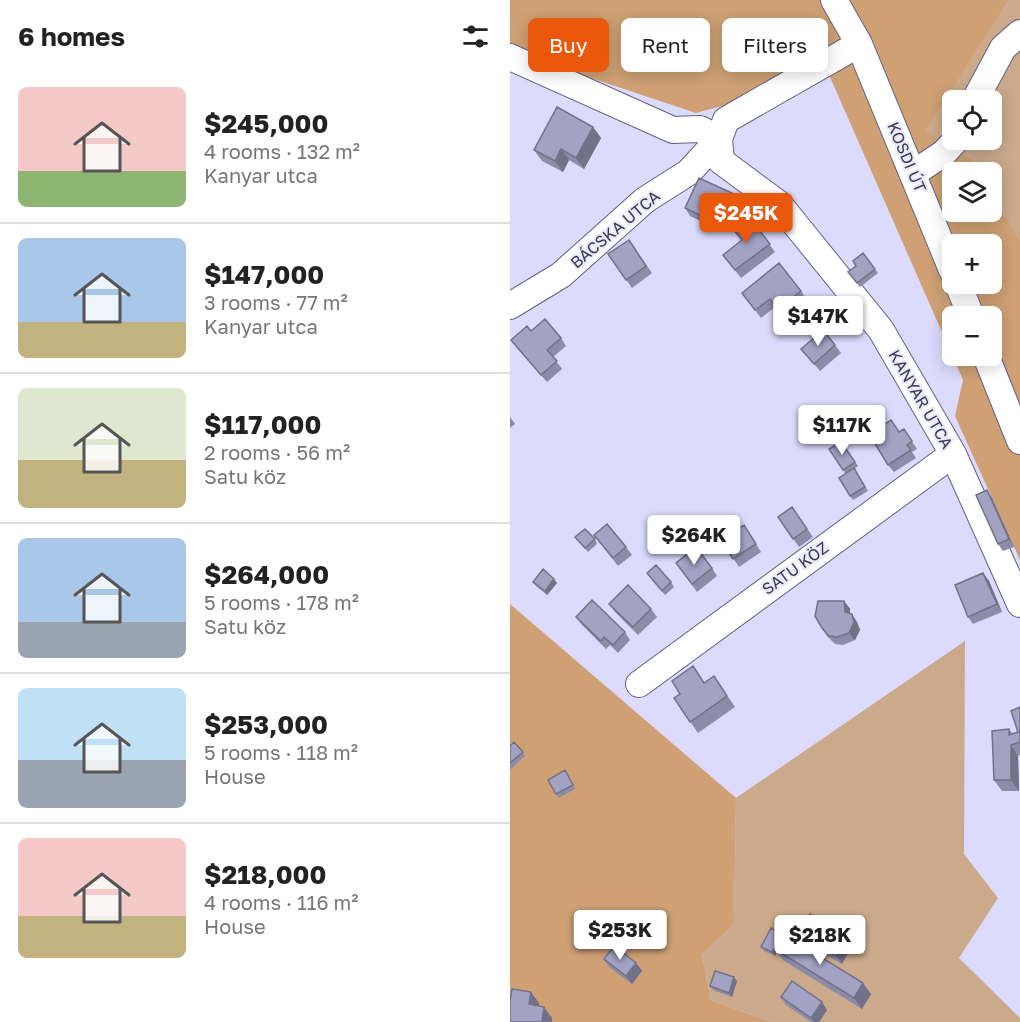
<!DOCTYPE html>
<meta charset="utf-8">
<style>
:root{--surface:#fff;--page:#f6f6f6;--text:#222;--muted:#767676;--line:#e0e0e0;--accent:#ea580c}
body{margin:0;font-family:"Golos Text",sans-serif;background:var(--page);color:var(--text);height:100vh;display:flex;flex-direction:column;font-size:22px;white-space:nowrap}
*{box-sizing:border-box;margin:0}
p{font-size:20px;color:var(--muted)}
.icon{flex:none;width:33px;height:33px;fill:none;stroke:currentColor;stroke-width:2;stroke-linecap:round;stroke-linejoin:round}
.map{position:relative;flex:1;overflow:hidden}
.side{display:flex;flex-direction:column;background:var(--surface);width:510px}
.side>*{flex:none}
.banner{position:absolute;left:18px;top:18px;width:402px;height:54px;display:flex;gap:12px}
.buttons{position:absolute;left:432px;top:90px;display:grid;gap:12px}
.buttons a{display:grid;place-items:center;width:60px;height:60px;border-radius:9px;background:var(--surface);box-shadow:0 3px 15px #0003;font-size:30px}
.price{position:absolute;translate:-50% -51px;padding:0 14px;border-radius:6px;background:#fff;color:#222;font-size:20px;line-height:39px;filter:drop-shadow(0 2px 3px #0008)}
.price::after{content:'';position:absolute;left:50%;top:36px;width:18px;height:14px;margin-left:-9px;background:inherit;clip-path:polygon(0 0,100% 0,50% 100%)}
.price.active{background:var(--accent);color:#fff}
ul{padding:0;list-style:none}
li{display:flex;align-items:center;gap:18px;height:150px;padding:0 18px}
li+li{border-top:2px solid var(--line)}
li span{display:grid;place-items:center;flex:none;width:168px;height:120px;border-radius:9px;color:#555}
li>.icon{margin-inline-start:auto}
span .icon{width:72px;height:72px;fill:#fffc;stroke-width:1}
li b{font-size:26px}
h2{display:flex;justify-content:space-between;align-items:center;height:72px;padding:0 18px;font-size:26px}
.pill{padding:0 21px;border-radius:9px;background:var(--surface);box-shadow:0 3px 15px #0003;font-size:21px;line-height:54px}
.pill.active{background:var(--accent);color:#fff}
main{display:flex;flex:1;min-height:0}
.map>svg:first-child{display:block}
.green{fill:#cbaa8b;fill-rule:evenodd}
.forest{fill:#cea074;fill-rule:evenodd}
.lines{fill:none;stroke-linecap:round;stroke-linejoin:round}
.minor-casing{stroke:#63607f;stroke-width:28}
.minor{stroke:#fff;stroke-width:26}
.wall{fill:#8c8ba8}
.shaded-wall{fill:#727188}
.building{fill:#a3a2c3;stroke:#727188;stroke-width:1.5}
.labels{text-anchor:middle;stroke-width:4.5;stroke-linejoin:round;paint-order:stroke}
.street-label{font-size:16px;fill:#3b3a48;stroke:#eae9fe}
</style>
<main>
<section class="side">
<h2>6 homes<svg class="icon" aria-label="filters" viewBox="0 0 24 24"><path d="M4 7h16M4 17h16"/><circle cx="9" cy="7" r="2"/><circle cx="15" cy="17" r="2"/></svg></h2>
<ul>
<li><span style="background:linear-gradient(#f6c9c9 70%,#8fb573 0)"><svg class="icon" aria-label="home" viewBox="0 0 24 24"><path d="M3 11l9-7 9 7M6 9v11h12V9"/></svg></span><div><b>$245,000</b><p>4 rooms · 132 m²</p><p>Kanyar utca</p></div></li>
<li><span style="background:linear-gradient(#a9c7e8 70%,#c2b280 0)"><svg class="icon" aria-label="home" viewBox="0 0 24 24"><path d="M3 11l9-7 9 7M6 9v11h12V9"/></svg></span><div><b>$147,000</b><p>3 rooms · 77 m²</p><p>Kanyar utca</p></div></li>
<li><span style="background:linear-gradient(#dfe7d0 60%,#c2b280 0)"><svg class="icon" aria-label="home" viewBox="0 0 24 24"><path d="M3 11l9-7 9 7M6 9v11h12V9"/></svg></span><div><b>$117,000</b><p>2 rooms · 56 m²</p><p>Satu köz</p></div></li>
<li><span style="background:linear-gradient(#a9c7e8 70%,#9aa5b1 0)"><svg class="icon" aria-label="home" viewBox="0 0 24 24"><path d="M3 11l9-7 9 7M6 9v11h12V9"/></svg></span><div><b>$264,000</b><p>5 rooms · 178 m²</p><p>Satu köz</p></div></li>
<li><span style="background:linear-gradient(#bfe0f5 60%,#9aa5b1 0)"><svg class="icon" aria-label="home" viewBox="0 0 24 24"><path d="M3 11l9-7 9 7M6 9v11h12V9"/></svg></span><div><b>$253,000</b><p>5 rooms · 118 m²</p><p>House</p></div></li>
<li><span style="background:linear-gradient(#f6c9c9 65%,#c2b280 0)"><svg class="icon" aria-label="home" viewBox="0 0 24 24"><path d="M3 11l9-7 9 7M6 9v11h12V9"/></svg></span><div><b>$218,000</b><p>4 rooms · 116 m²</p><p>House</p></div></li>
</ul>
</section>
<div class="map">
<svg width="510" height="1022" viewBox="0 0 510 1022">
<rect width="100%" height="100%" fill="#dcdafd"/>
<!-- green -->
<path class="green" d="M499 0H510V240L482 191V172H471L463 160 414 131ZM442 100H482V140H442Z
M455 641 454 854 488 898 449 958 510 1018V1022H261L201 1000 192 955 224 924 226 798Z"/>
<!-- forest -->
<path class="forest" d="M0 0H499L415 131 463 160 471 172H442V212H482V191L510 240V560L445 416 453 380 320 77 186 113 0 51ZM442 244H482V284H442ZM442 316H482V356H442Z
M0 604 226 798 224 924 192 955 201 1000 261 1022H0Z"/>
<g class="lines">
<defs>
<path id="minor" d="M324 0 349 44 442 270
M0 57 163 130 190 129 209 139 211 161 269 204 371 330 443 454 510 604
M465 100 493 48 510 33
M404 173 434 153 446 140
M448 284 461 316
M0 306 51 275 135 200 179 172 209 139 216 120 349 44
M476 356 510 441
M129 684 443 454"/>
</defs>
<!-- minor casing -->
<use href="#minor" class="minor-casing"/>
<!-- minor -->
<use href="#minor" class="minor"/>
</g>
<!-- wall -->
<path class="wall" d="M83 127 91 138 74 169 59 160 53 172 32 161 24 150Z
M189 178 231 203 223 221 203 212 197 224 180 216 175 208Z
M239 217 265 252 231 278 213 255 232 241Z
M119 240 142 273 122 288 98 254Z
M353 253 368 273 350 287 338 272 346 266Z
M291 291 296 299 273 317 265 307 251 318 232 293Z
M21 331 51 338 56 346 43 357 52 369 37 382 7 348 1 340Z
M325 345 331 353 310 371 291 349Z
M0 417 5 424 0 428Z
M389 432 399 437 407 449 402 452 406 458 384 472 378 465Z
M331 442 348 466 344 469 358 491 343 500 340 496 335 473 319 449Z
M477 490 482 498 504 547 493 551 488 544Z
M282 507 303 537 289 547 268 517Z
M234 525 251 552 229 567 211 540Z
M84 535 116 547 122 555 108 566Z
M65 537 85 539 87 544 78 552Z
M166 563 202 568 207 576 187 592Z
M137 573 161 582 164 587 155 595Z
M473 573 479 581 492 612 463 624 458 617Z
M23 582 47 583 37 595 26 586Z
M334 601 340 609V614L347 622 350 630 345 640 333 645 325 644 317 636 312 628Z
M99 604 141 609 147 617 128 635 105 612Z
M66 617 115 632 120 640 108 653 100 645 96 649 72 625Z
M204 676 225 707 188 733 164 698 194 683Z
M510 707V755L508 756 509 791H492L484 780 499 729 503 734 508 732Z
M0 746 13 752 15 756 0 770Z
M55 770 65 789 49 798 46 794Z
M288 934 343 944 332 964 293 942Z
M274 937 361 994 352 1009 274 961 267 952 265 956 254 951 251 947Z
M94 959 126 963 132 971 122 984 99 967Z
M227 981 222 997 203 990 200 986Z
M271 997 317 1010 309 1022H301L276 1005Z"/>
<!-- shaded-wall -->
<path class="shaded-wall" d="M83 127 91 138 74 169 66 158Z
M51 149 59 160 53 172 45 161Z
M226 195 231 203 223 221 218 214Z
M197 204 203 212 197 224 192 216Z
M477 490 482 498 504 547 499 539Z
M473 573 479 581 492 612 487 604Z
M44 579 47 583 37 595 35 591Z
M334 601 340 609V620L335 612Z
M342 614 347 622 350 630 345 640 339 633Z
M501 745 508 756 509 791 501 780Z
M272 934 275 938 266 950 267 952 265 956 262 952Z
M337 936 343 944 332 964 326 956Z
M126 963 132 971 122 984 116 976Z
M224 977 227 981 222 997 219 993Z
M353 983 361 994 352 1009 344 998Z
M21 992 29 1003 27 1016 19 1004Z
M312 1002 317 1010 309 1022H304L301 1018Z
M34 1007 42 1018V1022H32Z"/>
<!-- building -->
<path class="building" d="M47 107 83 127 66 158 51 149 45 161 24 150Z
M189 178 226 195 218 214 197 204 192 216 175 208Z
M239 217 260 244 225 270 213 255 232 240 223 229Z
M119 240 136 266 116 280 98 254Z
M353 253 365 269 347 283 338 272 346 266 343 261Z
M269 263 291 291 268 309 260 299 245 310 232 293Z
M35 319 51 338 37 350 47 361 31 375 1 340 17 326 21 331Z
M313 330 325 345 304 364 291 349Z
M381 420 389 432 394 429 402 441 397 445 401 450 378 465 359 434Z
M331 442 345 462 333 470 319 449Z
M344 468 355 487 340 496 329 478Z
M477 490 499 539 488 544 466 495Z
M282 507 297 529 283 539 268 517Z
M97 524 116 547 103 558 84 535Z
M234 525 246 544 223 559 211 540Z
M75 529 85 539 75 548 65 537Z
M186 547 202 568 182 584 166 563Z
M146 565 161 582 152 591 137 573Z
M33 569 44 579 35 591 23 582Z
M473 573 487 604 458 617 445 585Z
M118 585 141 609 123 627 99 604Z
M82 600 115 632 103 645 94 637 91 641 66 617Z
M308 601H334L335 612 342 614 344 622 339 633 327 637 319 636 312 628 305 616Z
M183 666 194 683 204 676 217 696 180 722 164 698 170 694 162 681Z
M510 707V742L501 745V780H484L482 731 499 729V735L508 732 501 711Z
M4 742 13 752 0 763V746Z
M55 770 63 785 46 794 38 780Z
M300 914 337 936 326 956 288 934Z
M261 928 272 934 262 952 251 947Z
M275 935 353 983 344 998 266 950Z
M104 946 126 963 116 976 94 959Z
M205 971 224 977 219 993 200 986Z
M282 981 312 1002 301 1018 271 997Z
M2 989 21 992 19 1004 34 1007 32 1022H0V1001Z"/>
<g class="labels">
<!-- street labels -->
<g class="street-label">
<text transform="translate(397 157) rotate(67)" y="6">KOSDI ÚT</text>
<text transform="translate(105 229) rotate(-40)" y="6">BÁCSKA UTCA</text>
<text transform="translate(411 399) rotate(60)" y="6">KANYAR UTCA</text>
<text transform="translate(285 568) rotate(-36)" y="6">SATU KÖZ</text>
</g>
</g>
</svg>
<div class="buttons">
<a><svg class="icon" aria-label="locate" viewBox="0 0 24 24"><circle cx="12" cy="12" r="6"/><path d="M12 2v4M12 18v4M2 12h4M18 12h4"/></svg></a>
<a><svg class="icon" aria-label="layers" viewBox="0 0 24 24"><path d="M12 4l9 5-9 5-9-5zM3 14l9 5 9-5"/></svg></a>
<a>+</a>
<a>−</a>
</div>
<b class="price active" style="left:236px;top:244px">$245K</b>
<b class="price" style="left:308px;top:347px">$147K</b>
<b class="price" style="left:332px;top:456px">$117K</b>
<b class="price" style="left:184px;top:566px">$264K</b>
<b class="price" style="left:110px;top:961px">$253K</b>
<b class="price" style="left:310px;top:966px">$218K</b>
<div class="banner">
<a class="pill active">Buy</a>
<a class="pill">Rent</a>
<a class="pill">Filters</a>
</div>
</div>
</main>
